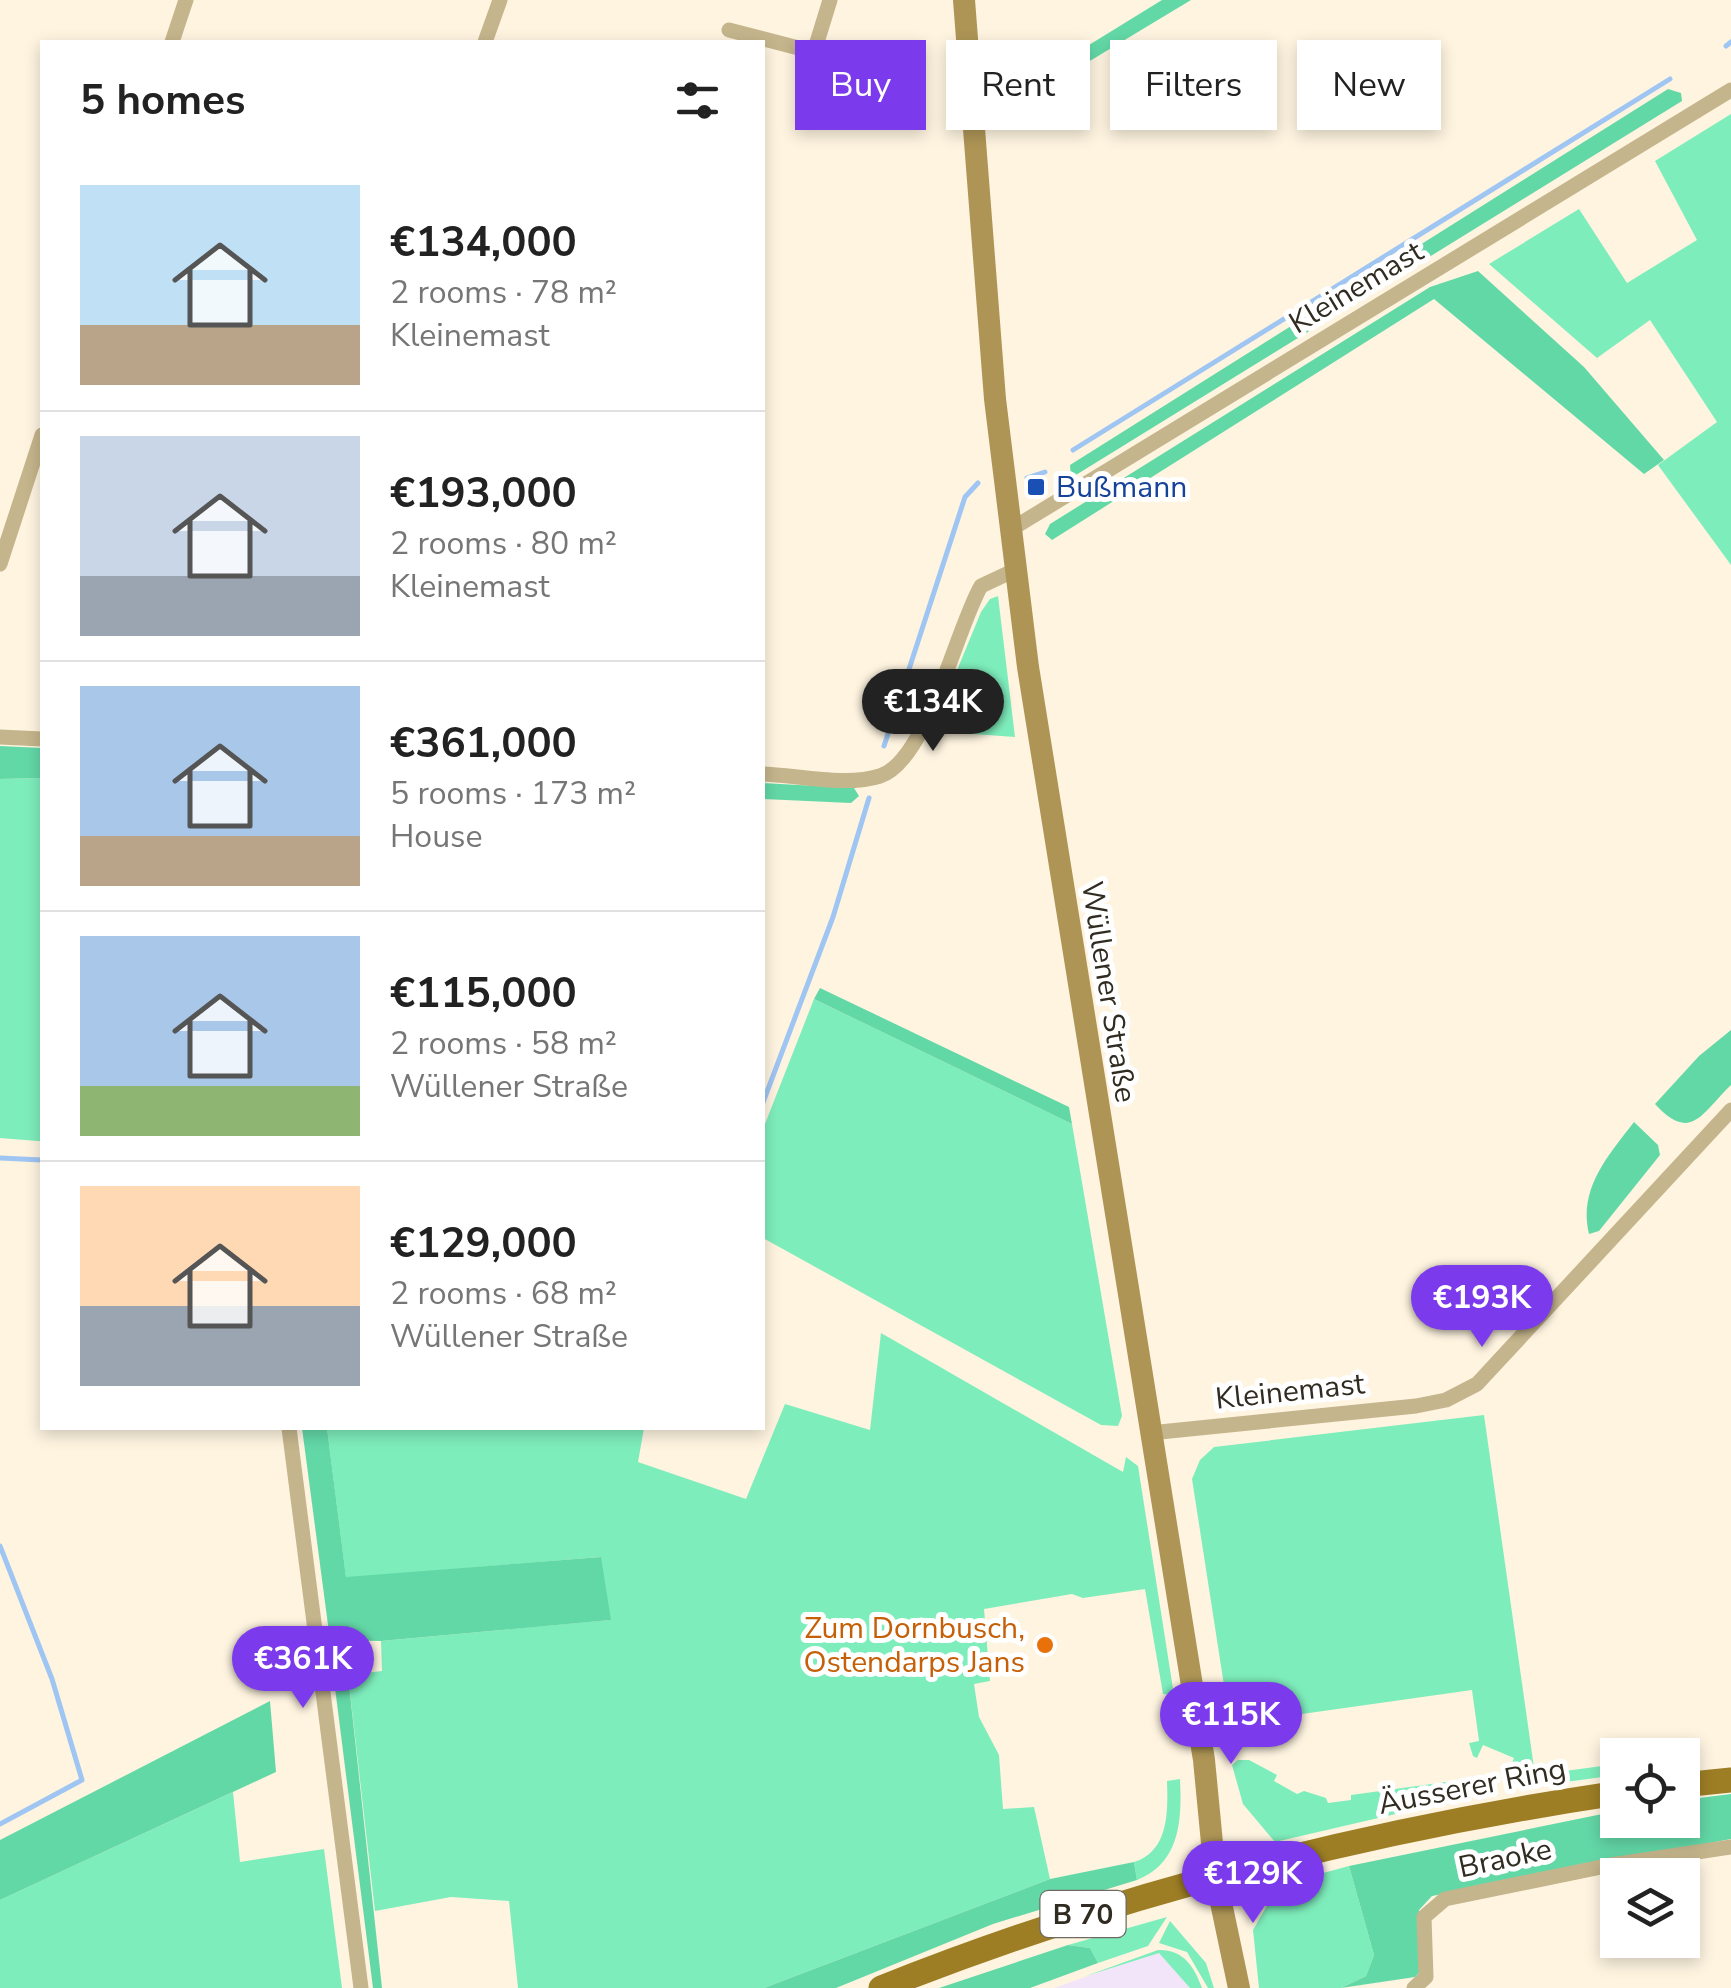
<!DOCTYPE html>
<meta charset="utf-8">
<style>
:root{--surface:#fff;--page:#f2f2f2;--text:#222;--muted:#767676;--line:#e0e0e0;--accent:#7c3aed}
body{margin:0;font-family:"Nunito Sans",sans-serif;background:var(--page);color:var(--text);height:100vh;display:flex;flex-direction:column;font-size:38px;white-space:nowrap}
*{box-sizing:border-box;margin:0}
p{font-size:32px;color:var(--muted)}
.icon{flex:none;width:55px;height:55px;fill:none;stroke:currentColor;stroke-width:2;stroke-linecap:round;stroke-linejoin:round}
.map{position:relative;flex:1;overflow:hidden}
.details{position:absolute;left:40px;top:40px;width:725px;height:1390px;display:flex;flex-direction:column;background:var(--surface);border-radius:0px;box-shadow:0 5px 15px #0003}
.details>*{flex:none}
.top-card{position:absolute;left:795px;top:40px;width:785px;height:90px;display:flex;gap:20px}
.fabs{position:absolute;left:1600px;top:1738px;display:grid;gap:20px}
.fabs a{display:grid;place-items:center;width:100px;height:100px;border-radius:0px;background:var(--surface);box-shadow:0 5px 15px #0003;font-size:50px}
.price{position:absolute;translate:-50% -85px;padding:0 22px;border-radius:35px;background:var(--accent);color:#fff;font-size:32px;line-height:65px;filter:drop-shadow(0 2px 5px #0008)}
.price::after{content:'';position:absolute;left:50%;top:60px;width:30px;height:22px;margin-left:-15px;background:inherit;clip-path:polygon(0 0,100% 0,50% 100%)}
.price.current{background:#222;color:#fff}
ul{padding:0;list-style:none}
li{display:flex;align-items:center;gap:30px;height:250px;padding:0 40px}
li+li{border-top:2px solid var(--line)}
li span{display:grid;place-items:center;flex:none;width:280px;height:200px;border-radius:0px;color:#555}
li>.icon{margin-inline-start:auto}
span .icon{width:120px;height:120px;fill:#fffc;stroke-width:1}
li b{font-size:42px}
h2{display:flex;justify-content:space-between;align-items:center;height:120px;padding:0 40px;font-size:42px}
.tag{padding:0 35px;border-radius:0px;background:var(--surface);box-shadow:0 5px 15px #0003;font-size:35px;line-height:90px}
.tag.current{background:var(--accent);color:#fff}
.map>svg:first-child{display:block}
.industrial{fill:#f3e5f9}
.green{fill:#7eedbc}
.forest{fill:#63d8a7}
.lines{fill:none;stroke-linecap:round;stroke-linejoin:round}
.stream{stroke:#9fc5f3;stroke-width:5}
.street{stroke:#c5b58c;stroke-width:15}
.secondary{stroke:#ae9556;stroke-width:22}
.primary{stroke:#9d7e25;stroke-width:25}
.transit-dot{fill:#1a4fb4;stroke:#fff;stroke-width:4}
.food-dot{fill:#e8710a;stroke:#fff;stroke-width:4}
.labels{text-anchor:middle;stroke-width:10;stroke-linejoin:round;paint-order:stroke}
.shield{fill:#fff;stroke:#6f6b64;stroke-width:2.5}
.shield-label{font-size:28px;font-weight:bold;fill:#312c22}
.street-label{font-size:30px;fill:#312c22;stroke:#fff}
.transit-label{font-size:30px;fill:#164399;stroke:#fff;text-anchor:start}
.food-label{font-size:30px;fill:#c56008;stroke:#fff;text-anchor:end}
</style>
<div class="map">
<svg width="1731" height="1988" viewBox="0 0 1731 1988">
<rect width="100%" height="100%" fill="#fef4e0"/>
<!-- industrial -->
<path class="industrial" d="M1160 1953 1190 1988H1054L1151 1954Z"/>
<!-- green -->
<path class="green" d="M1731 114V565L1658 465 1717 422 1650 320 1597 358 1489 264 1579 209 1627 283 1697 240 1655 161Z
M998 596 1015 737 932 731 981 612 990 599Z
M42 778V1141H37L0 1138V779Z
M814 999 1072 1124 1122 1416 1118 1426 1101 1425 763 1238V1129Z
M881 1333 1123 1472 1126 1457 1138 1466 1174 1695 1163 1694 1145 1589 1083 1598 1072 1594 984 1609 990 1681 974 1684 979 1717 999 1755 1003 1809 1034 1807 1050 1879 764 1988H518L509 1901 451 1897 375 1911 348 1675 382 1671 381 1641 610 1620 600 1557 346 1578 327 1428H644L638 1462 746 1499 785 1404 870 1430Z
M1484 1415 1535 1775 1617 1764V1775L1551 1784 1508 1772 1514 1758 1483 1745 1477 1758 1473 1756 1469 1743 1479 1741 1472 1690 1230 1724 1192 1479 1200 1460 1214 1447Z
M1238 1760H1249L1277 1775 1274 1781 1297 1794 1304 1791 1326 1798 1328 1803 1351 1800V1795L1476 1778 1483 1789 1473 1796 1275 1842 1243 1804 1232 1765Z
M1180 1779C1182 1821 1180 1863 1137 1880L1134 1862C1169 1851 1168 1811 1167 1781Z
M233 1792 240 1862 324 1849 342 1988H0V1900Z
M1349 1866 1374 1955 1366 1976 1341 1988H1259L1253 1930 1279 1885Z
M1167 1917 1148 1946 1098 1963 1090 1948 1068 1945Z
M1170 1921 1206 1963 1214 1988H1208L1187 1952 1159 1943Z
M1158 1950C1183 1949 1194 1966 1202 1988H1190L1159 1953 1083 1977Z"/>
<!-- forest -->
<path class="forest" d="M1162 0H1191L1012 108 1011 93Z
M1668 89 1681 93 1682 101 1071 478 1070 465Z
M1478 271 1584 367 1664 460 1644 474 1434 299 1052 540 1045 534 1050 524 1430 287Z
M0 746 42 748V778L0 779Z
M762 783 854 788 859 796 851 803 763 799Z
M820 988 1069 1107 1072 1124 814 999Z
M1731 1030V1085C1701 1114 1691 1143 1655 1104L1699 1056Z
M1634 1122 1658 1145 1660 1155 1599 1231 1589 1234C1578 1189 1608 1156 1634 1122Z
M302 1428H327L346 1577 601 1557 611 1620 381 1641 330 1640Z
M348 1675 382 1988H373L334 1680Z
M270 1701 276 1772 0 1900V1840Z
M1731 1794V1839L1432 1896 1419 1910 1420 1972 1415 1977 1341 1988 1366 1976 1374 1955 1349 1866 1617 1811 1618 1820H1682L1683 1800Z
M1134 1862 1137 1880 993 1924 836 1988H764L1050 1879Z
M1068 1945 1090 1948 1098 1963 1030 1988H939Z"/>
<g class="lines">
<!-- stream -->
<path class="stream" d="M1726 46 1731 42
M1073 450 1670 79
M1027 478 1045 472
M884 746 965 497 978 483
M762 1105 833 917 869 798
M0 1158 42 1160
M0 1546 52 1679 82 1780 0 1824"/>
<!-- street -->
<path class="street" d="M729 30 814 52 830 0
M172 42 186 0
M485 42 500 0
M1010 530 1731 90
M0 564 42 435
M0 737 42 739
M762 774C797 775 846 787 880 776 927 761 956 629 981 586L1015 570
M289 1428 361 1988
M1150 1433 1416 1406 1446 1400 1477 1384 1731 1110
M1682 1877 1687 1922
M1414 1988 1426 1977 1424 1917 1445 1899 1611 1865 1731 1847"/>
<!-- secondary -->
<path class="secondary" d="M964 0 995 399 1028 667 1204 1760 1215 1874 1239 1988"/>
<!-- primary -->
<path class="primary" d="M1682 1785 1731 1780
M881 1988C1119 1893 1364 1831 1618 1793"/>
</g>
<!-- markers -->
<rect class="transit-dot" x="1026" y="477" width="20" height="20" rx="5"/>
<circle class="food-dot" cx="1045" cy="1645" r="10"/>
<g class="labels">
<!-- shield labels -->
<rect class="shield" x="1040.5" y="1891" width="85" height="46" rx="8"/>
<g class="shield-label">
<text x="1083" y="1924">B 70</text>
</g>
<!-- street labels -->
<g class="street-label">
<text transform="translate(1356 287) rotate(-31)" y="10">Kleinemast</text>
<text transform="translate(1109 992) rotate(81)" y="10">Wüllener Straße</text>
<text transform="translate(1290 1391) rotate(-6)" y="10">Kleinemast</text>
<text transform="translate(1472 1786) rotate(-11)" y="10">Äusserer Ring</text>
<text transform="translate(1505 1858) rotate(-12)" y="10">Braoke</text>
</g>
<!-- transit labels -->
<g class="transit-label">
<text x="1056" y="497">Bußmann</text>
</g>
<!-- food labels -->
<g class="food-label">
<text x="1025" y="1638">Zum Dornbusch,<tspan x="1025" dy="34">Ostendarps Jans</tspan></text>
</g>
</g>
</svg>
<div class="fabs">
<a><svg class="icon" aria-label="locate" viewBox="0 0 24 24"><circle cx="12" cy="12" r="6"/><path d="M12 2v4M12 18v4M2 12h4M18 12h4"/></svg></a>
<a><svg class="icon" aria-label="layers" viewBox="0 0 24 24"><path d="M12 4l9 5-9 5-9-5zM3 14l9 5 9-5"/></svg></a>
</div>
<b class="price current" style="left:933px;top:754px">€134K</b>
<b class="price" style="left:1482px;top:1350px">€193K</b>
<b class="price" style="left:303px;top:1711px">€361K</b>
<b class="price" style="left:1231px;top:1767px">€115K</b>
<b class="price" style="left:1253px;top:1926px">€129K</b>
<div class="top-card">
<a class="tag current">Buy</a>
<a class="tag">Rent</a>
<a class="tag">Filters</a>
<a class="tag">New</a>
</div>
<section class="details">
<h2>5 homes<svg class="icon" aria-label="filters" viewBox="0 0 24 24"><path d="M4 7h16M4 17h16"/><circle cx="9" cy="7" r="2"/><circle cx="15" cy="17" r="2"/></svg></h2>
<ul>
<li><span style="background:linear-gradient(#bfe0f5 70%,#b9a48a 0)"><svg class="icon" aria-label="home" viewBox="0 0 24 24"><path d="M3 11l9-7 9 7M6 9v11h12V9"/></svg></span><div><b>€134,000</b><p>2 rooms · 78 m²</p><p>Kleinemast</p></div></li>
<li><span style="background:linear-gradient(#c9d6e8 70%,#9aa5b1 0)"><svg class="icon" aria-label="home" viewBox="0 0 24 24"><path d="M3 11l9-7 9 7M6 9v11h12V9"/></svg></span><div><b>€193,000</b><p>2 rooms · 80 m²</p><p>Kleinemast</p></div></li>
<li><span style="background:linear-gradient(#a9c7e8 75%,#b9a48a 0)"><svg class="icon" aria-label="home" viewBox="0 0 24 24"><path d="M3 11l9-7 9 7M6 9v11h12V9"/></svg></span><div><b>€361,000</b><p>5 rooms · 173 m²</p><p>House</p></div></li>
<li><span style="background:linear-gradient(#a9c7e8 75%,#8fb573 0)"><svg class="icon" aria-label="home" viewBox="0 0 24 24"><path d="M3 11l9-7 9 7M6 9v11h12V9"/></svg></span><div><b>€115,000</b><p>2 rooms · 58 m²</p><p>Wüllener Straße</p></div></li>
<li><span style="background:linear-gradient(#ffd9b3 60%,#9aa5b1 0)"><svg class="icon" aria-label="home" viewBox="0 0 24 24"><path d="M3 11l9-7 9 7M6 9v11h12V9"/></svg></span><div><b>€129,000</b><p>2 rooms · 68 m²</p><p>Wüllener Straße</p></div></li>
</ul>
</section>
</div>
